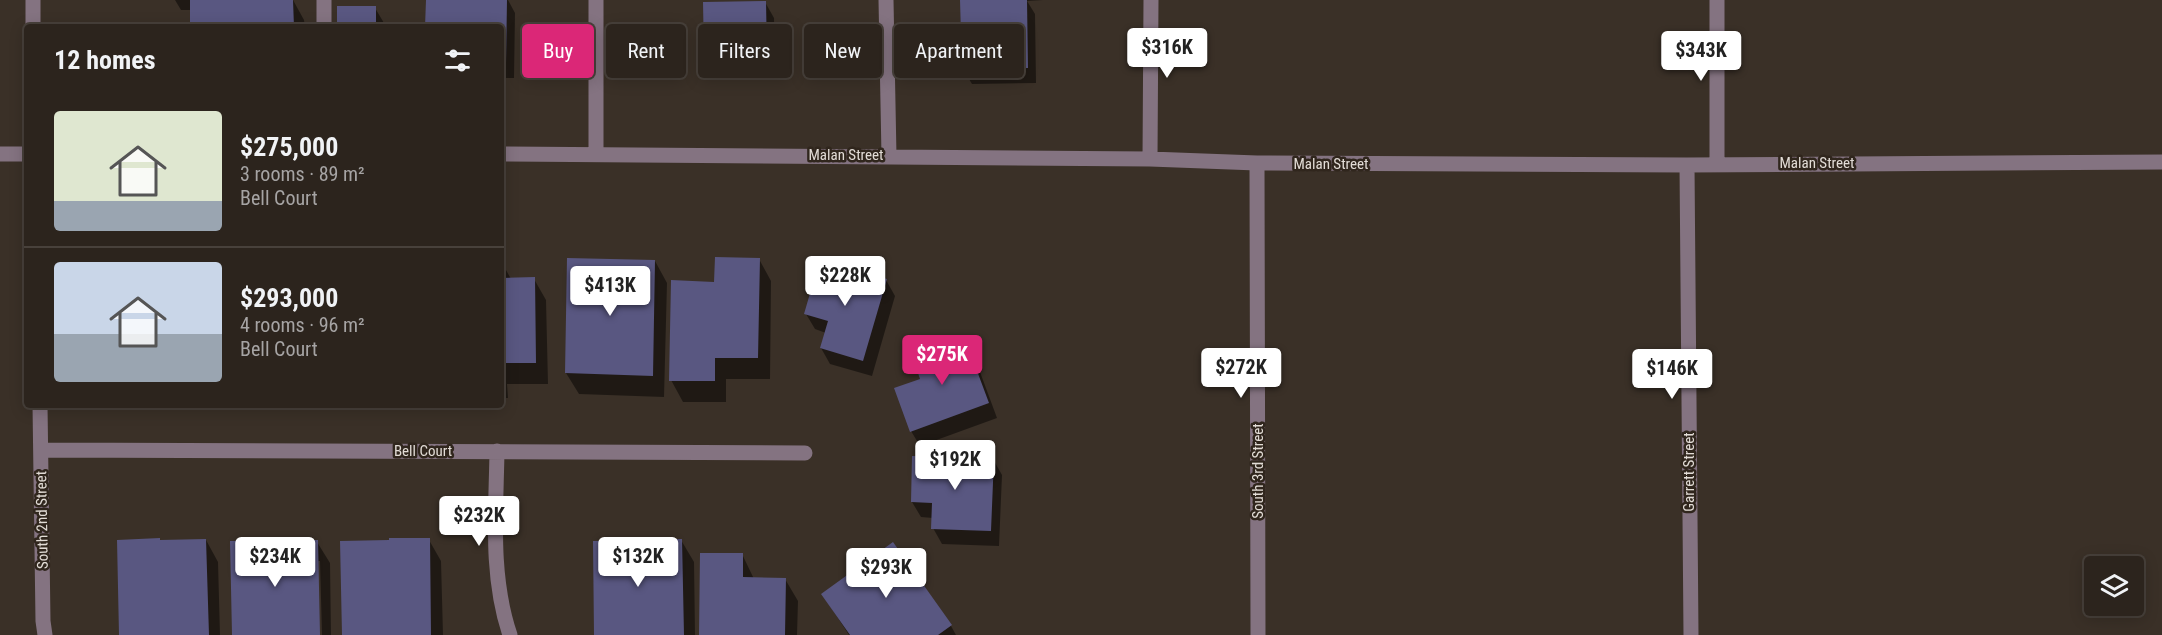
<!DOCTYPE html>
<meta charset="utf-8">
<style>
:root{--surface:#2c241d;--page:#342c26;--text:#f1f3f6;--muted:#a6a4a4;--line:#48413b;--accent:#db2777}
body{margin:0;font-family:"Roboto Condensed",sans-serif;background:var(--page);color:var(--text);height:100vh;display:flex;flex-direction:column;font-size:22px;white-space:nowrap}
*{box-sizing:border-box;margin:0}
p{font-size:20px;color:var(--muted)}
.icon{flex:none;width:33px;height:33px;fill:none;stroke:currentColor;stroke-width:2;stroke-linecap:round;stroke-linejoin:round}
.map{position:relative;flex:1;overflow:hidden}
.details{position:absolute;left:24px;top:24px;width:480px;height:384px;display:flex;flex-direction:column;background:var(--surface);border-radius:6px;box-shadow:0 3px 15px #0003,0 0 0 2px var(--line)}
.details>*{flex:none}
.top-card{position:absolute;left:522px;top:24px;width:570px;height:54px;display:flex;gap:12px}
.controls{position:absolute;left:2084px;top:556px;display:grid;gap:12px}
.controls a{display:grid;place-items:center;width:60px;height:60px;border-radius:6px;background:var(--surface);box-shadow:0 3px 15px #0003,0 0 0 2px var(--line);font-size:30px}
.price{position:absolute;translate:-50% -51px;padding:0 14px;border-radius:6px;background:#fff;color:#222;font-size:20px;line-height:39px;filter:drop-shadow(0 2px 3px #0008)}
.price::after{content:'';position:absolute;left:50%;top:36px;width:18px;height:14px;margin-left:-9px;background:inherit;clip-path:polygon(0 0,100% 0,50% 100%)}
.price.on{background:var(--accent);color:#fff}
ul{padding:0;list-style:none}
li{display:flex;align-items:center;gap:18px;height:150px;padding:0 30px}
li+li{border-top:2px solid var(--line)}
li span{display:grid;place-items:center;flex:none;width:168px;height:120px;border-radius:6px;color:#555}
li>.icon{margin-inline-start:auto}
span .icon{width:72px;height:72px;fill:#fffc;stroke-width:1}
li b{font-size:26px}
h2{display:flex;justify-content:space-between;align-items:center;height:72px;padding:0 30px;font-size:26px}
.pill{padding:0 21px;border-radius:6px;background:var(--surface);box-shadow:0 3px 15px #0003,0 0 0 2px var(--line);font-size:21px;line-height:54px}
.pill.on{background:var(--accent);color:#fff}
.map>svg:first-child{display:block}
.shadow{fill:#0007}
.building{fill:#595781}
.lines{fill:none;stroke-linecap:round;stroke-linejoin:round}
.minor{stroke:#847381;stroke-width:15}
.labels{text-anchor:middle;stroke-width:5;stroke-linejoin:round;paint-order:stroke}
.street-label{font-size:15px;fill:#e2dcd6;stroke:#30261d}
</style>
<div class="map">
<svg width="2162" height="635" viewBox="0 0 2162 635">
<rect width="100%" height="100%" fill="#3a3027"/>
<!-- shadow -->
<path class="shadow" d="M175 0H293L304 20 305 27H192L191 10H181Z
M428 0H508L515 13 514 78H501V27H427Z
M962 0H1043L1027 1 1035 14 1036 83 972 84 963 69Z
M765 2 774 18 775 70 715 71 706 56Z
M375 8 384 23V27H338Z
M759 259 771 281 770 379H726V402H683L671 380 716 283Z
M501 261 511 279H534L546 300 548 384H507L508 398H501Z
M655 261 667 283 664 397 579 394 566 373Z
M886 280 895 296 872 376 830 364 821 348 826 333 815 329 806 314Z
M964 337 973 353 997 418 920 446 911 431 922 380Z
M993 459 1002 475 999 546 942 544 933 528V518L921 517 912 502Z
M206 540 218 562 220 635H121Z
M429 540 441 561 443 635H343Z
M681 540 694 562 695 635H596Z
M317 542 330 563 331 635H322L320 561H317L319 635H234Z
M742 554 754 579H785L798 601 797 635H701Z
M823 595 951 626 956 635H849Z"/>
<!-- building -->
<path class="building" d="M190 0H293L294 27H190Z
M426 0H507L506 63H501V27H425Z
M960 0H1027L1028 68 962 69Z
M766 1 767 55 704 56 703 2Z
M337 6H376V27H337Z
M715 257 760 258 758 358H715V381H669L671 280 714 282Z
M567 258 655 260 653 376 565 373Z
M820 259 887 279 863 361 820 348 828 321 804 314Z
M535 277 536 363H501V278Z
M964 336 989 403 910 432 894 388 920 379 912 355Z
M912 456 994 458 991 531 931 529 932 503 911 502Z
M160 538V540L206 539 209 635H119L117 540Z
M389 538H430L431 635H342L340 541 389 540Z
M682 539 684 635H594L593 541Z
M278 540V541L318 540 320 635H232L230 541Z
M893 542 952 625 938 635H850L821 594Z
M700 553H743V577L786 578 785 635H699Z"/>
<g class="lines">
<!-- minor -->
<path class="minor" d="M33 0V27
M324 0V27
M886 0 889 156
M0 154H27
M501 154 1150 159 1257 163 1687 165 2162 162
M596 154V0
M1150 159 1151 0
M1257 163 1258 635
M1717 164V0
M1687 165 1691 635
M40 405 43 621 45 635
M41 450 805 453
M497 451C496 513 490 576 510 635"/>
</g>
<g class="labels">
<!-- street labels -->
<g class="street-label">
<text x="846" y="160">Malan Street</text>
<text x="1817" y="168">Malan Street</text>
<text x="1331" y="169">Malan Street</text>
<text x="423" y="456">Bell Court</text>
<text transform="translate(1258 471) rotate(-90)" y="5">South 3rd Street</text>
<text transform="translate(1689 472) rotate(-90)" y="5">Garrett Street</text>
<text transform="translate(42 520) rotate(-91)" y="5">South 2nd Street</text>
</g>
</g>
</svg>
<div class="controls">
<a><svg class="icon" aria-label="layers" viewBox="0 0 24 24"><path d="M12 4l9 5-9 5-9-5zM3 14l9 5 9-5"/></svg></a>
</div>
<b class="price" style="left:1167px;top:79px">$316K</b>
<b class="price" style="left:1701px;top:82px">$343K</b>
<b class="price" style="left:845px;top:307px">$228K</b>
<b class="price" style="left:610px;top:317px">$413K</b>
<b class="price on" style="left:942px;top:386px">$275K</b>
<b class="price" style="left:1241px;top:399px">$272K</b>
<b class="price" style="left:1672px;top:400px">$146K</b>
<b class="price" style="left:955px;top:491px">$192K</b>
<b class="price" style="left:479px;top:547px">$232K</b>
<b class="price" style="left:275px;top:588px">$234K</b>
<b class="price" style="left:638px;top:588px">$132K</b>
<b class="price" style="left:886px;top:599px">$293K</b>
<div class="top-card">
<a class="pill on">Buy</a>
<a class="pill">Rent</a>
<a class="pill">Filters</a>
<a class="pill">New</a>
<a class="pill">Apartment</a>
</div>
<section class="details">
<h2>12 homes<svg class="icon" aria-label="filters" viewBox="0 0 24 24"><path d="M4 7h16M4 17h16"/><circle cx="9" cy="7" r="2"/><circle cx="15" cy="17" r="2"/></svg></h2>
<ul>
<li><span style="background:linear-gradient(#dfe7d0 75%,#9aa5b1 0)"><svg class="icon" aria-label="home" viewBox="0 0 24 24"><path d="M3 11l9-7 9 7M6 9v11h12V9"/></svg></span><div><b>$275,000</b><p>3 rooms · 89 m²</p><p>Bell Court</p></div></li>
<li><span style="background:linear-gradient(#c9d6e8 60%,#9aa5b1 0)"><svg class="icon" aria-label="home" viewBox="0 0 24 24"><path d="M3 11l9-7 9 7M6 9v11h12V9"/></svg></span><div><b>$293,000</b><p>4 rooms · 96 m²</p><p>Bell Court</p></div></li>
</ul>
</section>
</div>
